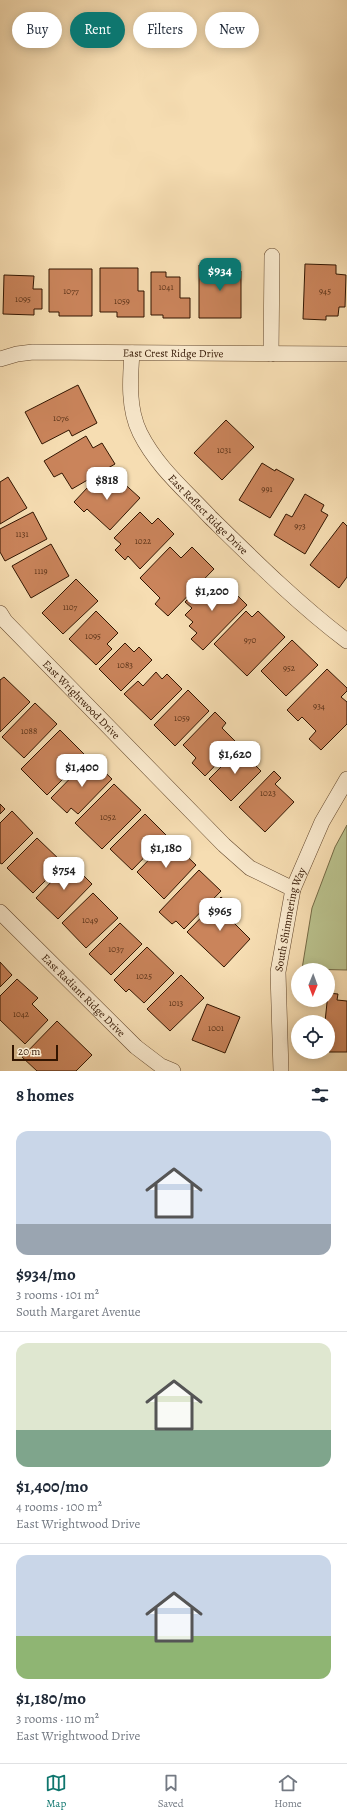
<!DOCTYPE html>
<meta charset="utf-8">
<style>
:root{--surface:#fff;--page:#f2f2f3;--text:#1f2937;--muted:#747a83;--line:#e0e1e3;--accent:#0f766e}
body{margin:0;font-family:Alegreya,serif;background:var(--page);color:var(--text);height:100vh;display:flex;flex-direction:column;font-size:15px;white-space:nowrap}
*{box-sizing:border-box;margin:0}
p{font-size:13px;color:var(--muted)}
.icon{flex:none;width:22px;height:22px;fill:none;stroke:currentColor;stroke-width:2;stroke-linecap:round;stroke-linejoin:round}
.map{position:relative;height:1071px;overflow:hidden}
.panel{display:flex;flex-direction:column;background:var(--surface);flex:1}
.panel>*{flex:none}
.banner{position:absolute;left:12px;top:12px;width:323px;height:36px;display:flex;gap:8px}
.needle{width:26px;rotate:181deg}
.tools{position:absolute;left:291px;top:963px;display:grid;gap:8px}
.tools a{display:grid;place-items:center;width:44px;height:44px;border-radius:50%;background:var(--surface);box-shadow:0 2px 10px #0003;font-size:20px}
.scale{position:absolute;left:12px;bottom:10px;width:46px;box-sizing:border-box;padding-left:4px;border:2px solid #321500;border-top:0;font-size:11px;line-height:14px;white-space:nowrap;color:#321500;-webkit-text-stroke:3px #f9e9cd;paint-order:stroke}
.price{position:absolute;translate:-50% -34px;padding:0 9px;border-radius:8px;background:#fff;color:#222;font-size:13px;line-height:26px;filter:drop-shadow(0 1px 2px #0008)}
.price::after{content:'';position:absolute;left:50%;top:24px;width:12px;height:9px;margin-left:-6px;background:inherit;clip-path:polygon(0 0,100% 0,50% 100%)}
.price.current{background:var(--accent);color:#fff}
ul{padding:0;list-style:none}
li{display:grid;align-content:center;gap:8px;height:212px;padding:0 16px}
li+li{border-top:1px solid var(--line)}
li span{display:grid;place-items:center;height:124px;border-radius:12px;color:#555}
li>.icon{margin-inline-start:auto}
span .icon{width:72px;height:72px;fill:#fffc;stroke-width:1}
li b{font-size:17px}
h2{display:flex;justify-content:space-between;align-items:center;height:48px;padding:0 16px;font-size:17px}
.chip{padding:0 14px;border-radius:18px;background:var(--surface);box-shadow:0 2px 10px #0003;font-size:14px;line-height:36px}
.chip.current{background:var(--accent);color:#fff}
.menu{display:flex;justify-content:space-around;align-items:center;height:56px;border-top:1px solid var(--line);background:var(--surface);font-size:11px;color:var(--muted)}
.menu a{display:grid;justify-items:center;gap:2px}
.menu .current{color:var(--accent)}
.map>svg:first-child{display:block}
.green{fill:#bac28e;stroke:#766c47}
.building{fill:#ca845b;stroke:#321500}
.lines{fill:none;stroke-linecap:round;stroke-linejoin:round}
.street-casing{stroke:#63472c;stroke-width:16}
.street{stroke:#f9e9cd;stroke-width:15}
.labels{text-anchor:middle;stroke-width:3.5;stroke-linejoin:round;paint-order:stroke}
.number-label{font-size:9px;fill:#583117}
.street-label{font-size:11px;fill:#321500;stroke:#f9e9cd}
</style>
<div class="map">
<svg width="347" height="1071" viewBox="0 0 347 1071">
<rect width="100%" height="100%" fill="#f6ddb2"/>
<filter id="stains"><feTurbulence type="fractalNoise" baseFrequency=".005" numOctaves="4"/><feColorMatrix values="0 0 0 0 .2 0 0 0 0 .09 0 0 0 0 .02 0 0 0 .5 -.17"/></filter>
<radialGradient id="worn" r=".72"><stop offset=".6" stop-color="#630" stop-opacity="0"/><stop offset="1" stop-color="#630" stop-opacity=".3"/></radialGradient>
<!-- green -->
<path class="green" d="M347 825V970L302 969 312 908 335 847Z"/>
<!-- building -->
<path class="building" d="M305 264 336 265V274L346 275 345 307H339L338 316H326V320L303 319Z
M199 265H233V271H241V318H199Z
M100 268H138V291H144V317H117V312H100Z
M49 269H92V316H59V312H49Z
M151 272H166V277H180V298H190V318H163V315H151Z
M4 275 34 276 33 289H42V309H34V315L3 314Z
M78 385 97 423 72 436 69 430 42 444 25 412Z
M226 420 254 447 222 480 194 453Z
M86 436 93 448 102 443 115 464 72 489 62 473 54 477 44 461Z
M262 463 275 471 276 469 294 479 270 518 239 500Z
M101 473 113 485 119 479 140 498 110 530 87 509 84 512 74 502Z
M8 477 27 508 0 524V482Z
M305 494 324 505 321 511 328 515 305 554 274 535 286 514 292 517Z
M33 512 47 539 5 561 0 552V529Z
M140 512 152 524 158 518 174 534 140 569 128 556 125 560 115 550 121 544 114 538Z
M343 522 347 526V577L339 588 310 565Z
M51 544 69 576 31 598 12 566Z
M170 547 181 558 192 547 214 569 168 616 155 604 160 598 140 578Z
M76 579 98 601 63 634 42 613Z
M207 580 218 591 226 584 247 605 203 650 191 639 197 633 189 626 193 622 185 615 192 608 185 602Z
M96 611 118 633 107 644 112 649 96 665 69 639Z
M246 611 252 617 258 611 285 637 247 676 214 644Z
M292 640 318 665 286 696 261 671Z
M125 643 134 652 139 647 152 660 121 691 99 669Z
M327 669 347 688V691L341 697 347 702V724L321 750 309 739 316 731 302 717 298 721 287 710Z
M156 672 162 679 167 674 182 689 151 720 124 694 138 681 143 686Z
M4 677 30 702 0 732V680Z
M188 690 209 711 175 746 154 725Z
M35 703 57 724 24 758 2 737Z
M215 712 226 723 222 728 237 743 205 776 192 763 196 758 183 745Z
M60 730 86 756 47 795 21 769Z
M240 748 254 762 253 763 261 771 231 801 209 779Z
M90 758 112 779 78 814 71 808 67 813 51 798Z
M274 771 281 778 275 784 294 802 265 832 239 807Z
M114 784 141 810 102 849 75 823Z
M0 804 5 809 0 814Z
M12 811 33 833 2 864 0 863V823Z
M145 814 166 835 132 870 110 849Z
M37 838 63 863 33 893 7 868Z
M169 839 196 865 164 899 137 872Z
M70 862 92 884 58 919 36 898Z
M199 870 221 891 184 929 176 921 172 924 159 912Z
M93 893 118 918 86 948 62 923Z
M221 897 241 915 233 922 250 939 224 967 187 932Z
M120 923 142 944 111 975 89 954Z
M147 947 174 973 144 1003 129 989 126 992 114 980Z
M0 962 12 975 0 987Z
M181 975 204 998 170 1031 147 1009Z
M17 979 38 998 32 1004 48 1020 25 1044 0 1020V996Z
M328 993 338 994 337 1000 347 1001V1052H329V1032L328 1022H325Z
M207 1004 240 1017 225 1053 192 1040Z
M57 1021 92 1055 76 1071H37L22 1057Z"/>
<g class="lines">
<defs>
<g id="street">
<path id="s1" d="M132 353C130 380 128 409 140 433 157 467 185 490 210 517 254 560 298 604 347 641"/>
<path d="M271 354 272 256"/>
<path id="s2" d="M0 359 17 354 33 352 347 354"/>
<path id="s3" d="M0 613 5 621 224 845 250 868 293 889"/>
<path id="s4" d="M0 912 136 1047 161 1066 173 1071"/>
<path id="s5" d="M281 1071 278 972 293 889 322 822 347 779"/>
</g>
</defs>
<!-- street casing -->
<use href="#street" class="street-casing"/>
<!-- street -->
<use href="#street" class="street"/>
</g>
<g class="labels">
<!-- number labels -->
<g class="number-label">
<text x="166" y="290">1041</text>
<text x="71" y="294">1077</text>
<text x="325" y="294">945</text>
<text x="23" y="302">1095</text>
<text x="122" y="304">1059</text>
<text x="61" y="421">1076</text>
<text x="224" y="453">1031</text>
<text x="267" y="492">991</text>
<text x="300" y="529">973</text>
<text x="22" y="537">1131</text>
<text x="143" y="544">1022</text>
<text x="41" y="574">1119</text>
<text x="70" y="610">1107</text>
<text x="93" y="639">1095</text>
<text x="250" y="643">970</text>
<text x="125" y="668">1083</text>
<text x="289" y="671">952</text>
<text x="319" y="709">934</text>
<text x="182" y="721">1059</text>
<text x="29" y="734">1088</text>
<text x="268" y="796">1023</text>
<text x="108" y="820">1052</text>
<text x="90" y="923">1049</text>
<text x="116" y="952">1037</text>
<text x="144" y="979">1025</text>
<text x="176" y="1006">1013</text>
<text x="21" y="1017">1042</text>
<text x="216" y="1031">1001</text>
</g>
<!-- street labels -->
<g class="street-label">
<text dy="4" stroke="none"><textPath href="#s2" startOffset="174">East Crest Ridge Drive</textPath></text>
<text dy="4" stroke="none"><textPath href="#s1" startOffset="188">East Reflect Ridge Drive</textPath></text>
<text dy="4" stroke="none"><textPath href="#s3" startOffset="119">East Wrightwood Drive</textPath></text>
<text dy="4" stroke="none"><textPath href="#s5" startOffset="153">South Shimmering Way</textPath></text>
<text dy="4" stroke="none"><textPath href="#s4" startOffset="118">East Radiant Ridge Drive</textPath></text>
</g>
</g>
<rect width="100%" height="100%" filter="url(#stains)"/>
<rect width="100%" height="100%" fill="url(#worn)"/>
</svg>
<div class="tools">
<a><svg class="needle" viewBox="-14 -14 28 28"><path d="M0-13l5 13h-10z" fill="#e53935"/><path d="M0 13l5-13h-10z" fill="#747a83"/></svg></a>
<a><svg class="icon" aria-label="locate" viewBox="0 0 24 24"><circle cx="12" cy="12" r="6"/><path d="M12 2v4M12 18v4M2 12h4M18 12h4"/></svg></a>
</div>
<div class="scale">20 m</div>
<b class="price current" style="left:220px;top:292px">$934</b>
<b class="price" style="left:107px;top:501px">$818</b>
<b class="price" style="left:212px;top:612px">$1,200</b>
<b class="price" style="left:235px;top:775px">$1,620</b>
<b class="price" style="left:82px;top:788px">$1,400</b>
<b class="price" style="left:166px;top:869px">$1,180</b>
<b class="price" style="left:64px;top:891px">$754</b>
<b class="price" style="left:220px;top:932px">$965</b>
<div class="banner">
<a class="chip">Buy</a>
<a class="chip current">Rent</a>
<a class="chip">Filters</a>
<a class="chip">New</a>
</div>
</div>
<section class="panel">
<h2>8 homes<svg class="icon" aria-label="filters" viewBox="0 0 24 24"><path d="M4 7h16M4 17h16"/><circle cx="9" cy="7" r="2"/><circle cx="15" cy="17" r="2"/></svg></h2>
<ul>
<li><span style="background:linear-gradient(#c9d6e8 75%,#9aa5b1 0)"><svg class="icon" aria-label="home" viewBox="0 0 24 24"><path d="M3 11l9-7 9 7M6 9v11h12V9"/></svg></span><div><b>$934/mo</b><p>3 rooms · 101 m²</p><p>South Margaret Avenue</p></div></li>
<li><span style="background:linear-gradient(#dfe7d0 70%,#7fa58c 0)"><svg class="icon" aria-label="home" viewBox="0 0 24 24"><path d="M3 11l9-7 9 7M6 9v11h12V9"/></svg></span><div><b>$1,400/mo</b><p>4 rooms · 100 m²</p><p>East Wrightwood Drive</p></div></li>
<li><span style="background:linear-gradient(#c9d6e8 65%,#8fb573 0)"><svg class="icon" aria-label="home" viewBox="0 0 24 24"><path d="M3 11l9-7 9 7M6 9v11h12V9"/></svg></span><div><b>$1,180/mo</b><p>3 rooms · 110 m²</p><p>East Wrightwood Drive</p></div></li>
</ul>
</section>
<nav class="menu">
<a class="current"><svg class="icon" aria-label="map" viewBox="0 0 24 24"><path d="M3 6l6-2 6 2 6-2v14l-6 2-6-2-6 2zM9 4v14M15 6v14"/></svg>Map</a>
<a><svg class="icon" aria-label="saved" viewBox="0 0 24 24"><path d="M7 4h10v16l-5-4-5 4z"/></svg>Saved</a>
<a><svg class="icon" aria-label="home" viewBox="0 0 24 24"><path d="M3 11l9-7 9 7M6 9v11h12V9"/></svg>Home</a>
</nav>
